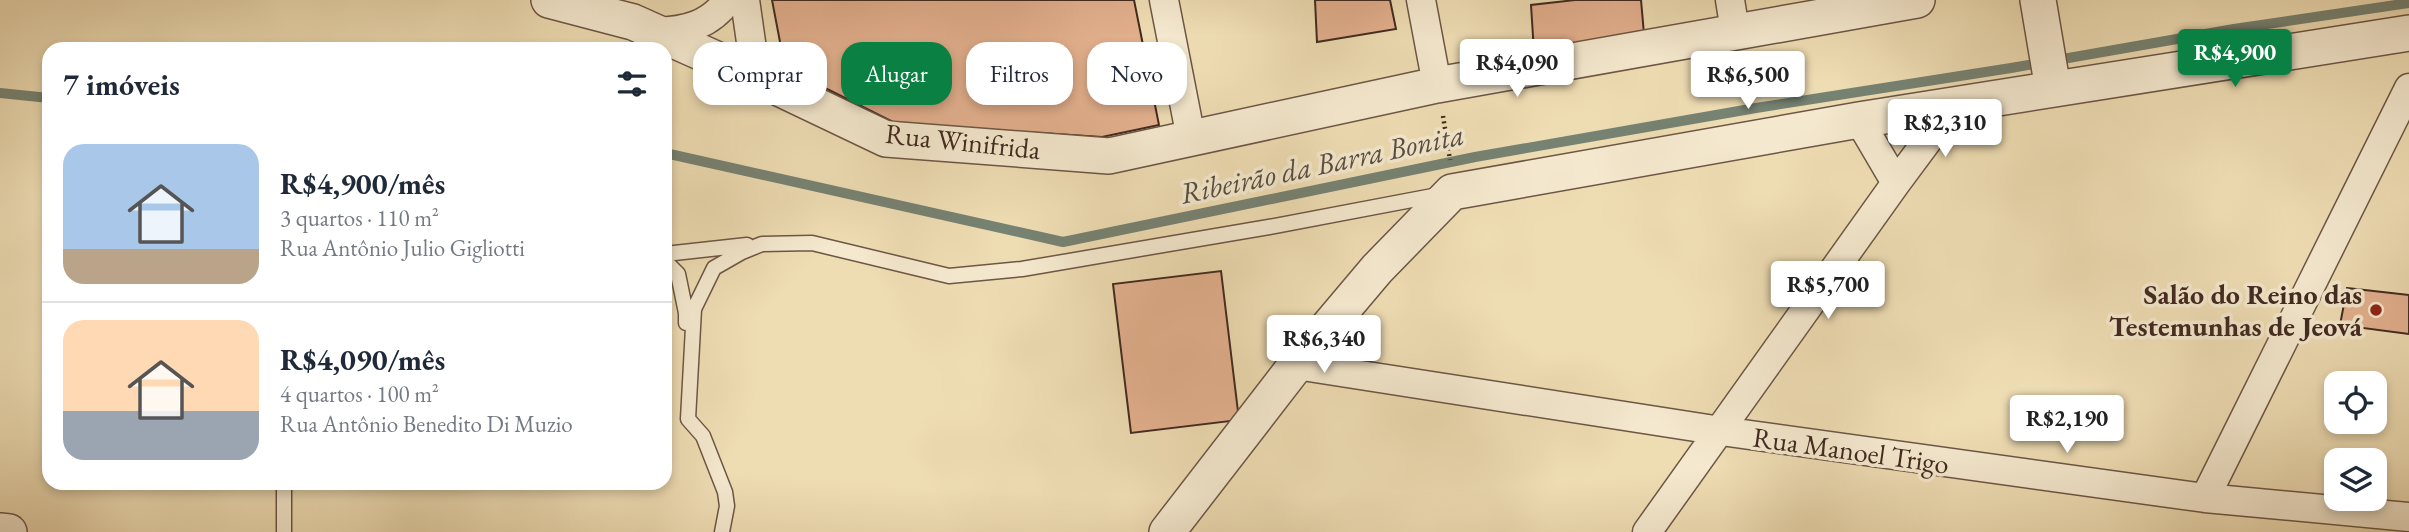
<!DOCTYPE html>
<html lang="pt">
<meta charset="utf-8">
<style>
:root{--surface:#fff;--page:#f2f2f3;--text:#1f2937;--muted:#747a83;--line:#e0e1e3;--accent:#0b8043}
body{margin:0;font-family:"EB Garamond",serif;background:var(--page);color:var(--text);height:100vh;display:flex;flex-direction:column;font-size:26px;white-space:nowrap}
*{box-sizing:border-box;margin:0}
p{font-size:23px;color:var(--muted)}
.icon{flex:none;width:38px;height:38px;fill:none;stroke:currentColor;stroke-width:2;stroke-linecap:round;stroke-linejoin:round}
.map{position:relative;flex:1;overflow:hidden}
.side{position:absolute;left:42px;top:42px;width:630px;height:448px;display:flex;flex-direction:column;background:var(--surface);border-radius:21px;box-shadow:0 4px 10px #0003}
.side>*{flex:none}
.top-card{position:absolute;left:693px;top:42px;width:665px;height:63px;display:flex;gap:14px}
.tools{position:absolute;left:2324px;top:371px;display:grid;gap:14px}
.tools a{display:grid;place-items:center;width:63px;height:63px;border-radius:14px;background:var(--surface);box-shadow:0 4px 10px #0003;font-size:35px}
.price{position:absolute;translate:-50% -60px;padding:0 16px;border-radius:7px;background:#fff;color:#222;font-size:23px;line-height:46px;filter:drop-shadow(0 2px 4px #0008)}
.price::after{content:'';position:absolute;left:50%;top:42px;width:21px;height:16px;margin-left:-10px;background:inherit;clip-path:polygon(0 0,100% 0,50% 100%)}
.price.selected{background:var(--accent);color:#fff}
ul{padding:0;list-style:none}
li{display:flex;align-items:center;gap:21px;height:175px;padding:0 21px}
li+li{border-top:2px solid var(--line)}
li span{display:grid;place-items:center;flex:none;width:196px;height:140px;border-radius:21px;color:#555}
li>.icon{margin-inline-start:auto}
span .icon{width:84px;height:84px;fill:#fffc;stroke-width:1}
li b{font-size:30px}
h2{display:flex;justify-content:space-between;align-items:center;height:84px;padding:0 21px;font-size:30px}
.tag{padding:0 24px;border-radius:21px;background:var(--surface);box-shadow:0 4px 10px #0003;font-size:24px;line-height:63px}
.tag.selected{background:var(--accent);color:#fff}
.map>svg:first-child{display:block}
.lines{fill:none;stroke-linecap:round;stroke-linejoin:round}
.stream{stroke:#768272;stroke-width:10}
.building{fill:#e3b08e;stroke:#412a20;stroke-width:2}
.service-casing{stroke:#6c5645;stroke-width:17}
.minor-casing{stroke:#6c5645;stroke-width:31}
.tertiary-casing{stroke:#6c5645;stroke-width:38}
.path{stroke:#412a20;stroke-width:4.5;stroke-dasharray:2 3.5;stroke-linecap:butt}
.service{stroke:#f4e8ce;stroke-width:14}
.minor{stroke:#f4e8ce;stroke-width:28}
.tertiary{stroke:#f4e8ce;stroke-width:35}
.poi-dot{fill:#8f2418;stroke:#f4e8ce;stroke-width:2.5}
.labels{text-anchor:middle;stroke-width:7;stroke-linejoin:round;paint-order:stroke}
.street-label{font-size:28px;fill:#412a20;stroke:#f4e8ce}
.poi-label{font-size:28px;font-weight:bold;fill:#412a20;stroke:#f4e8ce;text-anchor:end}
.water-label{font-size:30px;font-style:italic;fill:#574e42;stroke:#f4e8ce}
</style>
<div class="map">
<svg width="2409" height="532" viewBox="0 0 2409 532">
<rect width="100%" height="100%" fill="#eedcb3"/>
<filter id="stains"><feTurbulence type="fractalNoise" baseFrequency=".00286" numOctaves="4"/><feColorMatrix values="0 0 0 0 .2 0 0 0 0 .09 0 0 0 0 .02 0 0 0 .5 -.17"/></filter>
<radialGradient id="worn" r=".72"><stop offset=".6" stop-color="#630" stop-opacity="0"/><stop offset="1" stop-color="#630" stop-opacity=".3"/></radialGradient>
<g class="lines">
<!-- stream -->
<path class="stream" d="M0 93 49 98
M665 153 1063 242 1475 157 1756 108 2011 68 2234 29 2409 3"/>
</g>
<!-- building -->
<path class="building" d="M772 0H1134L1159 125 1102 137 897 124 785 68Z
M1315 0H1390L1396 29 1317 42Z
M1575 0H1641L1644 34 1534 52 1531 5Z
M1221 271 1239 420 1131 433 1113 284Z
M2347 288 2409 295V334L2340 325Z"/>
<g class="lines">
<defs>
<path id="service" d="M665 254 747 245
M665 261 678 274 686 313V323
M284 483V532
M722 532 727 506 725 492 703 436 688 419 694 309 714 268 742 252 762 244 812 243 949 276 1022 269 1269 227 1438 195"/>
<path id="minor" d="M745 0 756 77
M1164 0 1191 138
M1421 0 1437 85
M1730 0 1735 31
M656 32C686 31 710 25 728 0
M1859 120 1896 183
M1296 365 1721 431 2205 498 2409 517
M2205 498 2409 88
M1647 532 1896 183 1954 105"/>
<path id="tertiary" d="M549 0 633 22 756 77 886 139 1109 156 1437 85 1917 0
M2038 0 2053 89
M0 531 9 532
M1167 532 1296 365 1377 269 1452 192 1859 120 2409 33"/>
</defs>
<!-- service casing -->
<use href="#service" class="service-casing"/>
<!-- minor casing -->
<use href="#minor" class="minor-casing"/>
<!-- tertiary casing -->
<use href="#tertiary" class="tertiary-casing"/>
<!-- path -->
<path class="path" d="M1443 116 1450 160"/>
<!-- service -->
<use href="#service" class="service"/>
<!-- minor -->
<use href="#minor" class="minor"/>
<!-- tertiary -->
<use href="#tertiary" class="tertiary"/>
</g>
<!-- markers -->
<circle class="poi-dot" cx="2376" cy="310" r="7"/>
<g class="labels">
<!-- street labels -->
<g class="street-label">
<text transform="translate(963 141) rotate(6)" y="10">Rua Winifrida</text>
<text transform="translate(1851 450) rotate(8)" y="10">Rua Manoel Trigo</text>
</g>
<!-- poi labels -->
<g class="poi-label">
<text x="2362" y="304">Salão do Reino das<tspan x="2362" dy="32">Testemunhas de Jeová</tspan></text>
</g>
<!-- water labels -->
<g class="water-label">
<text transform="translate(1322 164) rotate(-12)" y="10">Ribeirão da Barra Bonita</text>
</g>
</g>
<rect width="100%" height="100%" filter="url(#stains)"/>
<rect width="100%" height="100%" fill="url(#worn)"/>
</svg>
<div class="tools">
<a><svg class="icon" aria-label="locate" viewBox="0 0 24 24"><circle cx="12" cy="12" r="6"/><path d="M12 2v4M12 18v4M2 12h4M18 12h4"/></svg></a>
<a><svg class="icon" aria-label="layers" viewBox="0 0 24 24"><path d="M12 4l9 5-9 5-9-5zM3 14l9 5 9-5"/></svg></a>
</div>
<b class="price selected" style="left:2235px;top:89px">R$4,900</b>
<b class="price" style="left:1517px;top:99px">R$4,090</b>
<b class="price" style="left:1748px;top:111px">R$6,500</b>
<b class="price" style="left:1945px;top:159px">R$2,310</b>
<b class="price" style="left:1828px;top:321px">R$5,700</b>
<b class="price" style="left:1324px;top:375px">R$6,340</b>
<b class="price" style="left:2067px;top:455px">R$2,190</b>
<div class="top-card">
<a class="tag">Comprar</a>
<a class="tag selected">Alugar</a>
<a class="tag">Filtros</a>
<a class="tag">Novo</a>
</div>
<section class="side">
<h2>7 imóveis<svg class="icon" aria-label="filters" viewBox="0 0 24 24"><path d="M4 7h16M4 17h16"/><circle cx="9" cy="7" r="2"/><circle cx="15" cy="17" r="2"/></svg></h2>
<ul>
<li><span style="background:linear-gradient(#a9c7e8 75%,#b9a48a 0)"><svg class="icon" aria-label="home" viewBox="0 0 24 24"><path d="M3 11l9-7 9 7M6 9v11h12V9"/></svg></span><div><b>R$4,900/mês</b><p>3 quartos · 110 m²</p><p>Rua Antônio Julio Gigliotti</p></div></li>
<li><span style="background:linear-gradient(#ffd9b3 65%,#9aa5b1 0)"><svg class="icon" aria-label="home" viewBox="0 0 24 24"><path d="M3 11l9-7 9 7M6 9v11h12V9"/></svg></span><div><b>R$4,090/mês</b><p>4 quartos · 100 m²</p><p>Rua Antônio Benedito Di Muzio</p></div></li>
</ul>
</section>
</div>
